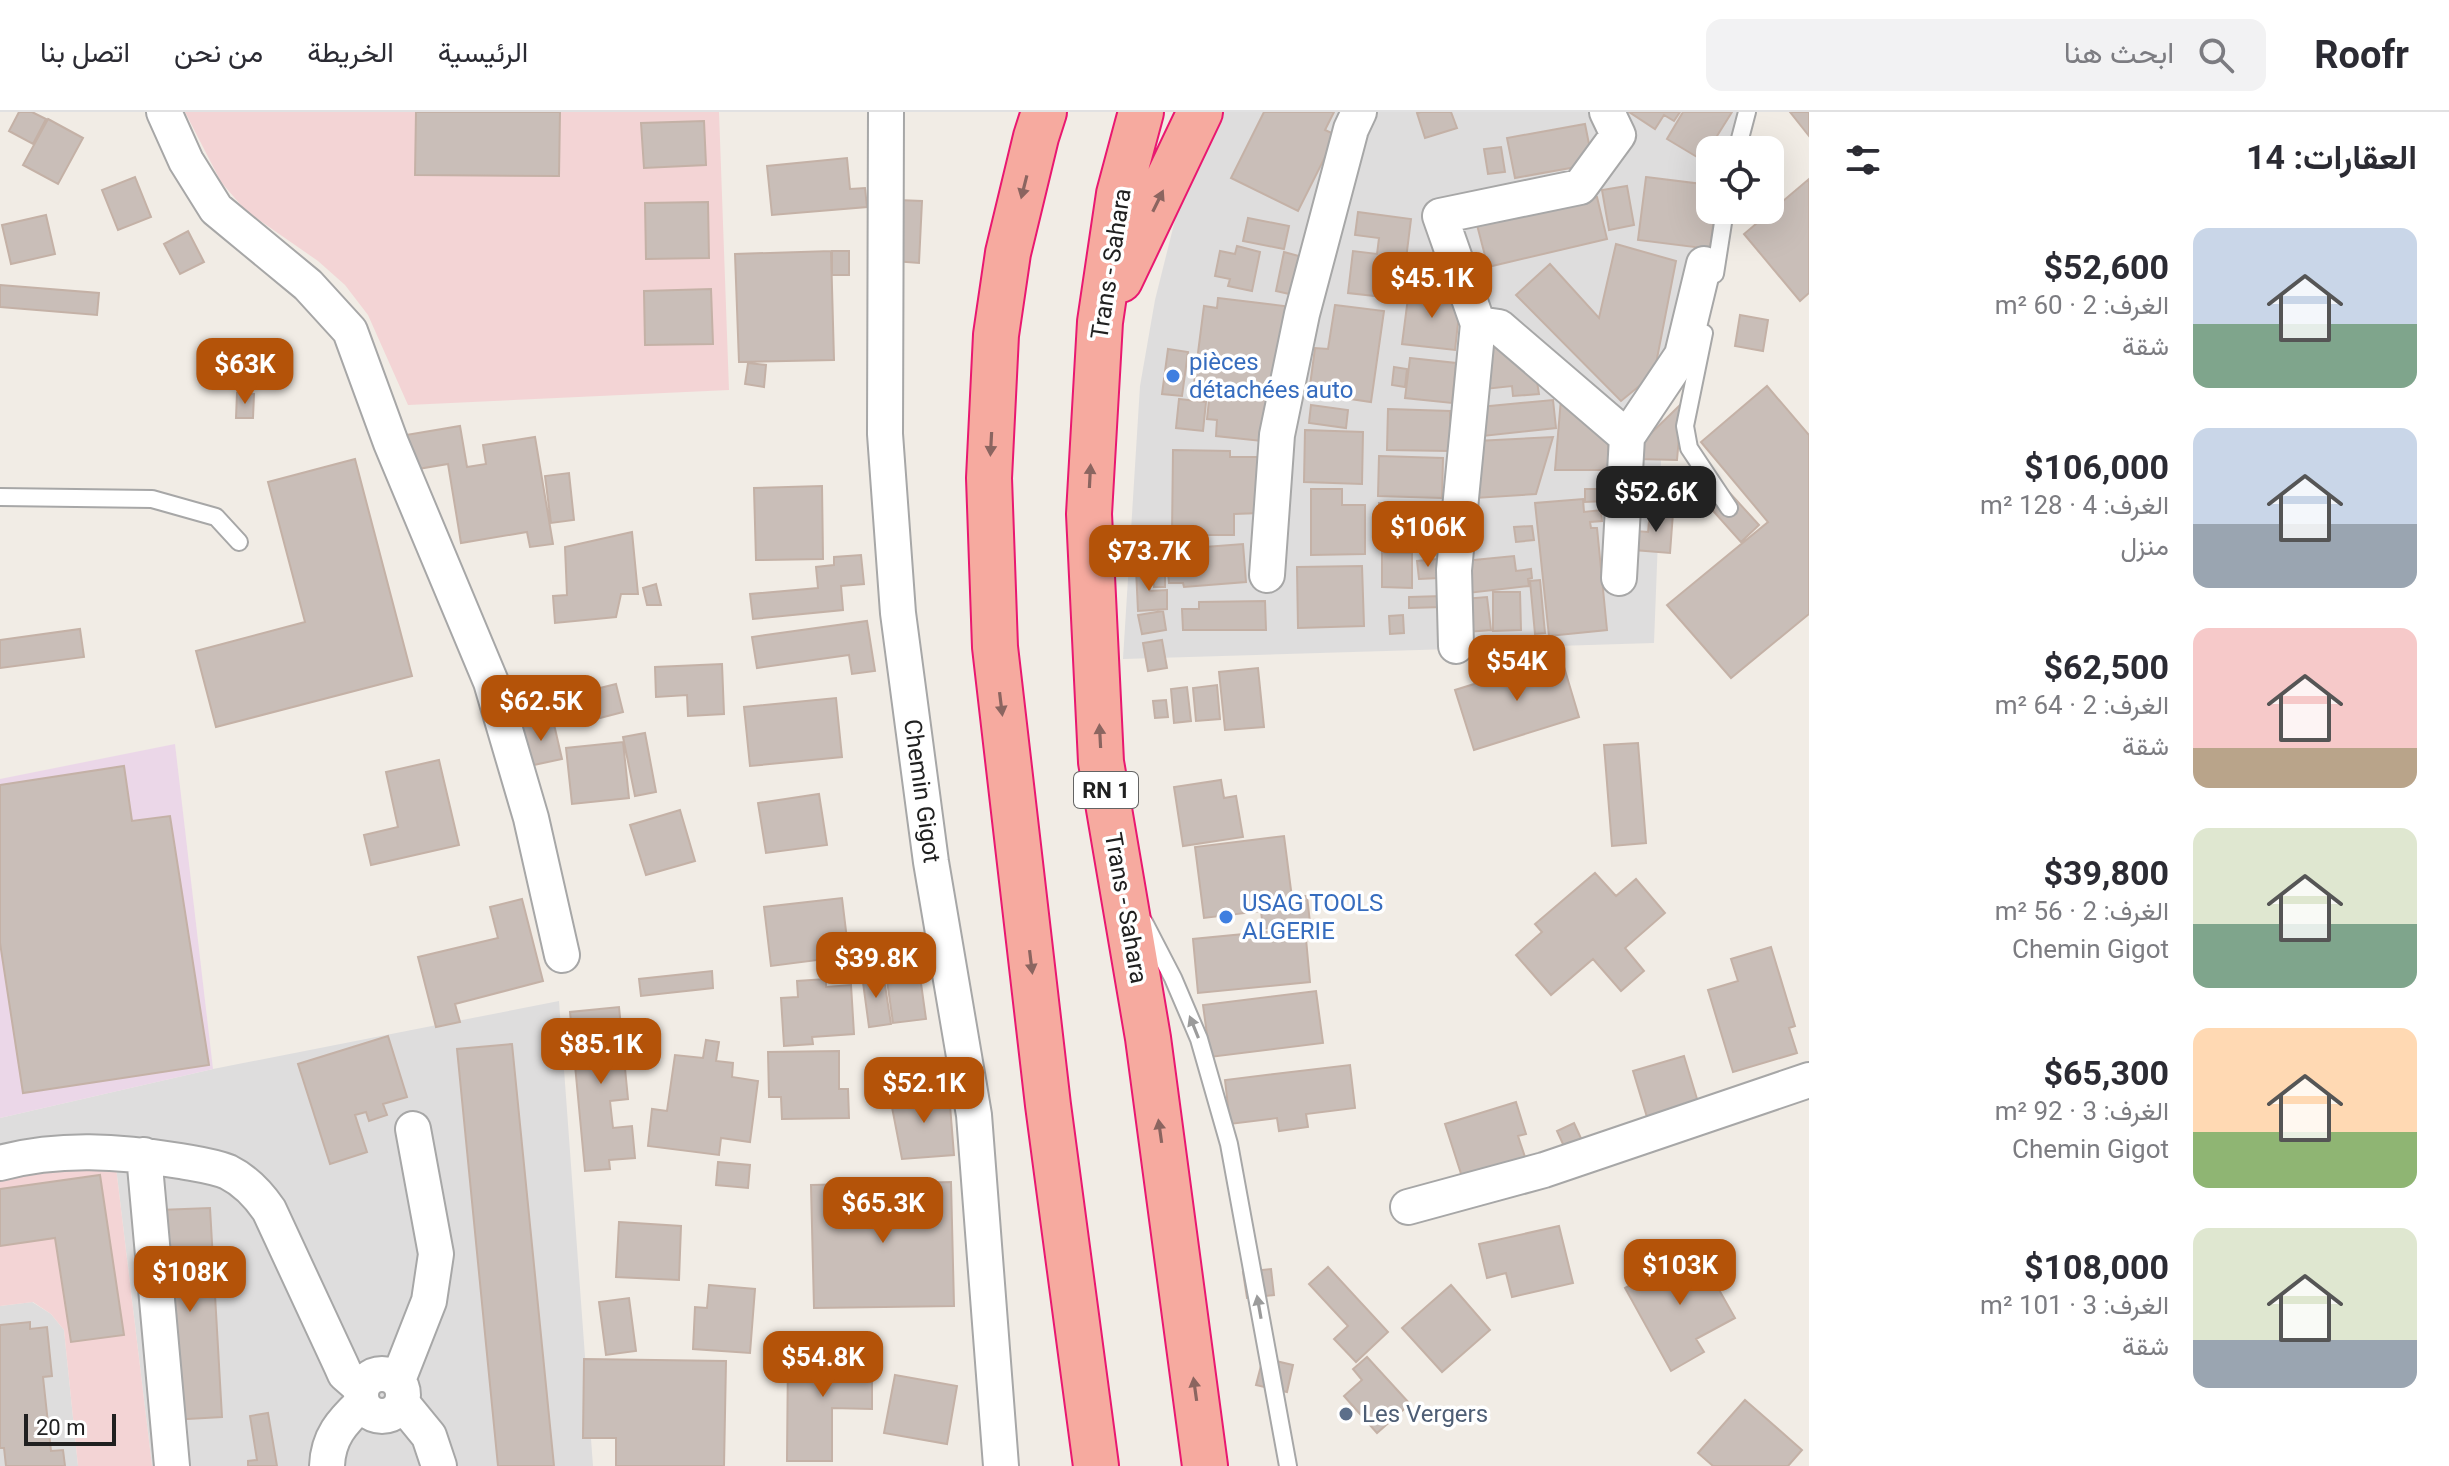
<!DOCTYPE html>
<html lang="ar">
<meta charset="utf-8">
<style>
:root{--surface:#fff;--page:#f2f2f3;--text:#2b2b33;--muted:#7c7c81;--line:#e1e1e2;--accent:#b45309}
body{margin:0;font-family:Roboto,Vazirmatn,sans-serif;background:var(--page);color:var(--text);direction:rtl;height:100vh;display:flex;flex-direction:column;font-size:30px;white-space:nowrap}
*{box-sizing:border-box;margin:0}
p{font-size:26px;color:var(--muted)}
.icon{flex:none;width:44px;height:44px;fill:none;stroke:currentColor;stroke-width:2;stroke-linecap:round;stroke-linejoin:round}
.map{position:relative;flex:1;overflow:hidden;direction:ltr}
.details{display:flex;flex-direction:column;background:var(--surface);width:640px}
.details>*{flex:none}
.buttons{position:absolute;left:1696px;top:24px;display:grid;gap:16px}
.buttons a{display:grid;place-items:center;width:88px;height:88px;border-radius:16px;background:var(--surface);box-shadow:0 8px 32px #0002;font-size:40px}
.scale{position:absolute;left:24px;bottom:20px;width:92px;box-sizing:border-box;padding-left:8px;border:4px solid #202020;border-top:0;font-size:22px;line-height:28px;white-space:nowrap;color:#202020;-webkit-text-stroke:6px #fff;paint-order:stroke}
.price{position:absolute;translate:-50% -68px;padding:0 18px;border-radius:16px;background:var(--accent);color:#fff;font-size:26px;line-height:52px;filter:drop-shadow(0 2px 4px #0008)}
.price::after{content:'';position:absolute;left:50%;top:48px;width:24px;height:18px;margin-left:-12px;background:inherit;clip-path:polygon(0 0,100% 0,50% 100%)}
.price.selected{background:#222;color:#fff}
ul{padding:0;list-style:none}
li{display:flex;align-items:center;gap:24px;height:200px;padding:0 32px}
li span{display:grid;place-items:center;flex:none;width:224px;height:160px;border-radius:16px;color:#555}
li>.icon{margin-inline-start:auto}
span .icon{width:96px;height:96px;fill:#fffc;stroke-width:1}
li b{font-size:34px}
h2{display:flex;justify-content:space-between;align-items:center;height:96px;padding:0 32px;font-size:34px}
header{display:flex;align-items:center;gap:48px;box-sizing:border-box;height:112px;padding:0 40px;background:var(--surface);border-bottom:2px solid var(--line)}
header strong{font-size:38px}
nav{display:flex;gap:44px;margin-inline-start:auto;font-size:28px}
.search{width:560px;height:72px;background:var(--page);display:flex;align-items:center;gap:20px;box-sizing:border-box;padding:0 28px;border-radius:16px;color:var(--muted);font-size:30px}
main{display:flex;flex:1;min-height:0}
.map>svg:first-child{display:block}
.residential{fill:#dedddd}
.commercial{fill:#f3d4d5}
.industrial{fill:#ebd7e8}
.building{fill:#c9beb8;stroke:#c4b1a6;stroke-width:2}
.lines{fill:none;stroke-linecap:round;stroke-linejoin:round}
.service-casing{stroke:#a7a7a7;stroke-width:20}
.minor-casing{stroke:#a7a7a7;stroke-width:38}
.trunk-casing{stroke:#e91870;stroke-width:48}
.service{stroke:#fff;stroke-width:16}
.minor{stroke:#fff;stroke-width:34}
.trunk{stroke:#f6aa9f;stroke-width:44}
.oneway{fill:#8b6560}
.oneway2{fill:#9b9b9b}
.shop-dot{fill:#3f7fe0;stroke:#fff;stroke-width:3}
.service-dot{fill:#5c6f8a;stroke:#fff;stroke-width:3}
.labels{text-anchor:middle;stroke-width:7;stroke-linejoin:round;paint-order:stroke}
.shield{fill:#fff;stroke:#636363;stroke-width:2}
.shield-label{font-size:22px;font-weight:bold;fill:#202020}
.street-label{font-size:24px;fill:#202020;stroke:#fff}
.shop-label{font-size:24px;fill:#366cbe;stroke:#fff;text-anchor:start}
.service-label{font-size:24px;fill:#4e5e75;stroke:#fff;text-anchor:start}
</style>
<header>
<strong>Roofr</strong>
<div class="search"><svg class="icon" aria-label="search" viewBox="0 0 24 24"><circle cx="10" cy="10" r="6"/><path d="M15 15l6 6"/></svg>ابحث هنا</div>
<nav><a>الرئيسية</a><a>الخريطة</a><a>من نحن</a><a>اتصل بنا</a></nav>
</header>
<main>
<section class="details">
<h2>العقارات: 14<svg class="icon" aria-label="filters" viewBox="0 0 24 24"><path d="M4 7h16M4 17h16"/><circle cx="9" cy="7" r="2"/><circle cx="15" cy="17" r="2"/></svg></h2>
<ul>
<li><span style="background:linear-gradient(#c9d6e8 60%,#7fa58c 0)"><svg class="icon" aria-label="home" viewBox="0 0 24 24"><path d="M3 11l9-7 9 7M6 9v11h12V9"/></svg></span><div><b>$52,600</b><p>الغرف: 2 · 60 m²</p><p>شقة</p></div></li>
<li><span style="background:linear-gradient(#c9d6e8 60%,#9aa5b1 0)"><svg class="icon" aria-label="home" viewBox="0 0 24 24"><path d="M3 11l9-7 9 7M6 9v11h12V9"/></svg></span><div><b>$106,000</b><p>الغرف: 4 · 128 m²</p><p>منزل</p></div></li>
<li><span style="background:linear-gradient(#f6c9c9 75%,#b9a48a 0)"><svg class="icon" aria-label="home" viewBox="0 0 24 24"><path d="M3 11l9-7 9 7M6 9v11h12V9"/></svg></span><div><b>$62,500</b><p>الغرف: 2 · 64 m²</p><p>شقة</p></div></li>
<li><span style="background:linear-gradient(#dfe7d0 60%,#7fa58c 0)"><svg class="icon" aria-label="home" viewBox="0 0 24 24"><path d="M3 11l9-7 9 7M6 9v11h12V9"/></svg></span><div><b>$39,800</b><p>الغرف: 2 · 56 m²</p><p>Chemin Gigot</p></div></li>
<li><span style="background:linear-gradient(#ffd9b3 65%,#8fb573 0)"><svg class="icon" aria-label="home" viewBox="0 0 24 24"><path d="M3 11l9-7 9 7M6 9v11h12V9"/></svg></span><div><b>$65,300</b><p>الغرف: 3 · 92 m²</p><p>Chemin Gigot</p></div></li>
<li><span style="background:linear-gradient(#dfe7d0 70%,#9aa5b1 0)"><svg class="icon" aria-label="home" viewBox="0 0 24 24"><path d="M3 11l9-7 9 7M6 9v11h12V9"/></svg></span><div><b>$108,000</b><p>الغرف: 3 · 101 m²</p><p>شقة</p></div></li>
</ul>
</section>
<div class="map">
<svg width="1809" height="1354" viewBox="0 0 1809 1354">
<rect width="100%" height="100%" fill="#f1ece5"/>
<!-- residential -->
<path class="residential" d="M1210 0H1738L1729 38H1710V98L1663 297 1654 531 1123 547 1140 274 1155 188 1175 108Z
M559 889 593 1354H152L115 1047 0 1056V1006L213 957Z
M32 1190 51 1202 64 1218 78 1354H0V1194Z"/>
<!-- commercial -->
<path class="commercial" d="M185 0H719L729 278 408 293 368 203 345 173 318 149 246 99 221 70Z
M115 1047 152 1354H78L64 1218 51 1202 33 1190 0 1194V1056Z"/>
<!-- industrial -->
<path class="industrial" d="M175 632 213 957 0 1006V667Z"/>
<!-- building -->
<path class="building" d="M19 0H32L46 7 33 32 9 19Z
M416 0H560L559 64 415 63Z
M1264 0H1334L1325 18 1336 23 1298 99 1231 66Z
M1421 0H1451L1457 16 1425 26 1417 1Z
M1629 0H1680L1674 9 1664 3 1655 17Z
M1683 0H1732L1702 48 1667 27Z
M1790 0H1809V24Z
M48 7 83 26 58 72 23 53Z
M704 9 706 53 644 56 641 11Z
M1585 12 1593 52 1515 66 1507 26Z
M1501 35 1505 60 1488 62 1484 37Z
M847 46 850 77 865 76 867 95 772 103 767 54Z
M135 65 151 105 118 118 102 78Z
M1646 65 1710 73V98H1715L1710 137 1638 128Z
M1809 67V181L1800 189 1744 122Z
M1627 74 1634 113 1609 118 1602 78Z
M1597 85 1607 127 1488 155 1477 113Z
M897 88 922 89 919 151 894 149Z
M708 90 709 146 646 147 645 91Z
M1358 100 1411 107 1401 187 1348 181 1353 139 1377 142 1379 126 1355 123Z
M46 103 55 142 11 152 2 113Z
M1248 106 1289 114 1284 137 1243 129Z
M188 119 204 150 180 162 164 132Z
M1616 132 1676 149 1654 262 1621 289 1516 183 1550 152 1599 206Z
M1237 134 1260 140 1252 179 1228 174 1230 167 1215 164 1220 139 1235 142Z
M831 139 834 248 739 250 735 142Z
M832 139H849V163H832Z
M1284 140 1306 146 1298 184 1276 179Z
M0 173 99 181 97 203 0 195Z
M711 177 713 232 645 233 644 179Z
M1409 178 1461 184 1455 238 1402 232Z
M1218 186 1292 195 1282 283 1194 272 1204 194 1217 196Z
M1335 193 1384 199 1371 290 1309 281 1315 236 1328 237Z
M1740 203 1768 208 1763 239 1735 234Z
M1531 231 1539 282 1513 284 1512 274 1485 277 1480 236Z
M1168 237 1188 240 1182 284 1162 282Z
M1410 246 1456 251 1452 291 1405 286Z
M748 251 766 253 764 275 745 272Z
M1394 255 1407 257 1405 275 1392 273Z
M1767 274 1809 323V502L1731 566 1667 493 1768 410 1701 330Z
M1210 279 1276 286 1271 330 1216 324 1217 308 1207 307Z
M237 281 254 282 253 306H236Z
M1179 287 1206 290 1203 319 1176 316Z
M1561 287 1608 316V358H1555Z
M1553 288 1556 316 1483 324 1480 295Z
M1682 291 1677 348 1638 347V334Z
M1311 293 1348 298 1346 316 1309 311Z
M1388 297 1450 299V339L1387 338Z
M460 314 467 355 486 352 483 333 535 325 553 432 530 435 527 420 461 431 448 352 406 359 400 324Z
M1305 318 1363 320 1362 372 1304 370Z
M1553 325 1536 382 1475 386 1476 329Z
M1173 338 1230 339V345H1260V401L1234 402V423H1172Z
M1379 344 1443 346 1442 386 1378 384Z
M355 347 412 564 216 615 196 539 305 510 268 370Z
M1707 356 1759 413 1741 430 1689 372Z
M569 361 574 408 551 411 545 364Z
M1635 364 1674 368 1672 387 1633 384Z
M822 374 823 447 756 448 754 376Z
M1311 377H1342V393H1365V442L1311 443Z
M1585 377H1604L1605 389 1585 390Z
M1583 387 1584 400 1601 398 1602 409 1590 410 1591 416H1597L1607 518 1549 524 1535 391Z
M1379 391 1434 393V431L1378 430Z
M1650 399 1673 401 1670 441 1634 438 1636 419 1648 420Z
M1532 414 1534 428 1516 430 1514 415Z
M632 420 638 482H621L616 505 555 511 553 484 567 483 565 435Z
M1152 426H1165V451L1151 450Z
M1243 432 1246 470 1184 475 1183 471H1169L1166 438Z
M1382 440 1412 441V476L1382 475Z
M861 443 864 472 841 474 843 498 753 507 750 482 818 476 816 455 834 453V445Z
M1514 444 1516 459 1531 457 1532 466 1528 467 1529 474 1468 481 1464 449Z
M1437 447 1439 466 1419 467 1417 449Z
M1362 454 1364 514 1298 516 1297 455Z
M1153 455H1165V475H1154Z
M1150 456V479L1167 478V497L1138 499 1136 457Z
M1540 468 1545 521 1535 522 1530 469Z
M656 472 661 493H647L643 476Z
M1493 480H1520L1521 518 1493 519Z
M1443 484V495L1409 496V485Z
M1487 485 1491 518 1467 520 1464 487Z
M1265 489 1266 518H1183L1182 497H1199V490Z
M1163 499 1166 518 1142 522 1138 503Z
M1403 503 1404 521 1390 522 1389 504Z
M867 509 875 559 852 562 849 543 757 556 752 525Z
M80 517 84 545 0 556V528Z
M1162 528 1167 556 1148 559 1143 531Z
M1561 545 1579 605 1474 638 1455 578Z
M722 552 724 602 688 604 687 583 656 585 655 555Z
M1258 556 1264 615 1225 618 1219 560Z
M616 572 623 600 600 606 592 578Z
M1217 573 1220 607 1196 609 1193 576Z
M1187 575 1191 609 1174 611 1171 577Z
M836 586 842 645 750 654 744 595Z
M1166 588 1168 605 1155 606 1153 589Z
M553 608 562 647 529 654 520 615Z
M645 621 656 680 635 684 623 625Z
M623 630 629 686 572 692 566 636Z
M1638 631 1646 731 1612 734 1604 633Z
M439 648 459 733 371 753 364 723 398 715 386 660Z
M124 654 132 709 170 704 209 953 23 981 0 831V673Z
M1221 668 1224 686 1236 684 1243 725 1183 734 1174 675Z
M819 682 827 733 766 741 758 691Z
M680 698 695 749 646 763 630 713Z
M1284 724 1292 786 1307 784 1310 811 1263 817 1261 799 1204 806 1195 735Z
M1595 761 1616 784 1636 767 1665 801 1625 836 1644 859 1621 879 1593 847 1551 883 1516 843 1542 820 1535 812Z
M842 786 849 844 771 854 764 795Z
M522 787 543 869 455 892 460 910 436 915 418 845 498 826 490 795Z
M1305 816 1310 870 1198 881 1193 827Z
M1771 835 1795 914 1789 916 1797 941 1733 960 1708 878 1738 869 1731 847Z
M918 850 926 907 893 911 885 854Z
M712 859 713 876 641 884 639 867Z
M883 860 891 912 869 915 862 863Z
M826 867V875L851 873 854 922 812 925 813 932 784 934 781 886 798 885 797 869Z
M1316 879 1323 931 1210 945 1203 893Z
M619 895 628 987 610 989 613 1016 632 1014 635 1046 609 1048 610 1057 585 1059 570 900Z
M388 924 407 985 383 992 387 1003 369 1009 366 1000 355 1003 367 1040 330 1052 298 952Z
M706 928 719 930 716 949 733 951 732 965 758 969 750 1030 721 1026 719 1043 648 1034 652 997 667 999 675 943 703 946Z
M512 932 554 1354H498L457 937Z
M839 939V977H848L849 1006 782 1007 781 985H769L768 940Z
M1684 944 1701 1000 1650 1015 1633 959Z
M1350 953 1355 996 1306 1002 1308 1015 1279 1019 1277 1006 1230 1012 1225 968Z
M949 981 954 1043 902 1047 890 985Z
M1516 990 1526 1022 1518 1024 1527 1051 1464 1071 1445 1012Z
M1574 1011 1584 1033 1567 1041 1557 1019Z
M718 1050 750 1053 748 1076 716 1073Z
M100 1063 124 1223 71 1230 55 1126 0 1134V1077Z
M951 1070 954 1194 814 1196 811 1073Z
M210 1096 222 1305 170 1308 159 1098Z
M619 1110 681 1114 679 1168 616 1165Z
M1559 1114 1573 1171 1512 1185 1506 1161 1487 1166 1479 1132Z
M1696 1137 1735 1206 1696 1227 1704 1240 1671 1259 1625 1176Z
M1328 1155 1388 1220 1356 1250 1334 1227 1348 1214 1309 1172Z
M1271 1157 1274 1183 1247 1186 1243 1160Z
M709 1173 755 1177 750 1241 693 1237 695 1195 707 1196Z
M1451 1173 1490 1218 1442 1260 1402 1216Z
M629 1186 636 1239 606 1243 599 1190Z
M30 1210V1217L47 1215 52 1264 43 1265 51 1339 63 1338 65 1354H6L4 1336H0V1213Z
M788 1241 872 1242V1297L832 1296V1349H787Z
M1367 1245 1410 1292 1377 1321 1344 1284 1362 1268 1353 1257Z
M1263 1246 1293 1253 1287 1280 1256 1273Z
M584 1247 726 1249 724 1354H616V1326H583Z
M895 1263 957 1274 947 1332 884 1321Z
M1745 1288 1802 1338 1788 1354H1713L1698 1341Z
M268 1301 277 1354H248V1349L257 1348 250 1304Z"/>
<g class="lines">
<defs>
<path id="service" d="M1737 38 1747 0
M1715 162 1725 98
M1704 221 1685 314 1689 336 1729 396
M0 385 152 387 216 405 239 430
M1144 810 1173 866 1199 927 1229 1032 1288 1354"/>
<path id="minor" d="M164 0 186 49 216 97 308 173 350 219 391 331 491 570 531 706 562 843
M886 0 885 322 898 501 931 750 974 1003 1001 1354
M1607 0 1618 23 1580 75 1440 104 1478 212 1499 215 1627 325 1619 466
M1627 325 1682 243 1704 152
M1267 463 1277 323 1302 202 1351 17 1359 0
M1456 534 1454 458 1478 212
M144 1043 172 1354
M0 1051C59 1035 120 1039 180 1049 196 1052 213 1054 228 1060 246 1069 258 1082 269 1098L341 1253 345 1262 361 1276
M1408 1095 1544 1058 1809 968
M361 1283a21 21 0 1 1 42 0a21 21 0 1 1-42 0Z
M398 1268 429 1189 436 1142 413 1017
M402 1291 429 1324 439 1354
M327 1354C328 1325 342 1310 362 1291"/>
<path id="trunk" d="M1044 0 1036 25 1008 141 996 223 989 366 995 535 1048 993 1096 1354
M1141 0 1119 82 1100 210 1089 402 1101 650 1148 926 1205 1354
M1120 168 1200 0"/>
</defs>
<!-- service casing -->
<use href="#service" class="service-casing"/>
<!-- minor casing -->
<use href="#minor" class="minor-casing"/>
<!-- trunk casing -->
<use href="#trunk" class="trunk-casing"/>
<!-- service -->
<use href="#service" class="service"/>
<!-- minor -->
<use href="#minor" class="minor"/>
<!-- trunk -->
<use href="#trunk" class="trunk"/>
</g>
<!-- one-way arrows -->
<defs><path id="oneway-solid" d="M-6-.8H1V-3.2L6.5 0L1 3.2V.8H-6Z" transform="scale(2)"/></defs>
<g class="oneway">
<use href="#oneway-solid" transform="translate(1024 75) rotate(104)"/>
<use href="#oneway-solid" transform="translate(1158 89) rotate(-64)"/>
<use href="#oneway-solid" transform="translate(991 332) rotate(93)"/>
<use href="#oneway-solid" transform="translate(1090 364) rotate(-87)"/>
<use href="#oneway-solid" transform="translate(1001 592) rotate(83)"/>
<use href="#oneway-solid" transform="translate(1100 624) rotate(-93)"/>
<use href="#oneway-solid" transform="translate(1031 850) rotate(83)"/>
<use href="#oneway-solid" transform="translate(1160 1019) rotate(-98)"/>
<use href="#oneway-solid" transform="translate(1195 1277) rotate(-98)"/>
</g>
<g class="oneway2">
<use href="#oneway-solid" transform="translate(1194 915) rotate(-112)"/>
<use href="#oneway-solid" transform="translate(1259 1195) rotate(-100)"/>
</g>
<!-- markers -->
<g class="shop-dot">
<circle cx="1173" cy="264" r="8"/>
<circle cx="1226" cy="805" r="8"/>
</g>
<circle class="service-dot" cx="1346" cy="1302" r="8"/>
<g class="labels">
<!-- shield labels -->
<rect class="shield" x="1074" y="660" width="64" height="36" rx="6"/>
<g class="shield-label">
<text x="1106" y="686">RN 1</text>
</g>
<!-- street labels -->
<g class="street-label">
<text transform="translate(1111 152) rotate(-81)" y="8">Trans - Sahara</text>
<text transform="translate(922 679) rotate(82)" y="8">Chemin Gigot</text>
<text transform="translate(1126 796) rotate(80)" y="8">Trans - Sahara</text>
</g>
<!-- shop labels -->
<g class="shop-label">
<text x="1189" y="258">pièces<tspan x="1189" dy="28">détachées auto</tspan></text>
<text x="1242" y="799">USAG TOOLS<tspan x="1242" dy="28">ALGERIE</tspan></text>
</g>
<!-- service labels -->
<g class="service-label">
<text x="1362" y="1310">Les Vergers</text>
</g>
</g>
</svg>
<div class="buttons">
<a><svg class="icon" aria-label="locate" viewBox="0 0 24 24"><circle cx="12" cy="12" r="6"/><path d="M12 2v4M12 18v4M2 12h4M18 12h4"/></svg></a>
</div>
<div class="scale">20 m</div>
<b class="price" style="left:1432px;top:208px">$45.1K</b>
<b class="price" style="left:245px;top:294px">$63K</b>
<b class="price selected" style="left:1656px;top:422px">$52.6K</b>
<b class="price" style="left:1428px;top:457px">$106K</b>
<b class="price" style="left:1149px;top:481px">$73.7K</b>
<b class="price" style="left:1517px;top:591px">$54K</b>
<b class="price" style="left:541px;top:631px">$62.5K</b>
<b class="price" style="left:876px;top:888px">$39.8K</b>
<b class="price" style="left:601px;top:974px">$85.1K</b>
<b class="price" style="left:924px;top:1013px">$52.1K</b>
<b class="price" style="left:883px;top:1133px">$65.3K</b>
<b class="price" style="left:1680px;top:1195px">$103K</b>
<b class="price" style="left:190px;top:1202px">$108K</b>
<b class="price" style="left:823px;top:1287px">$54.8K</b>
</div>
</main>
